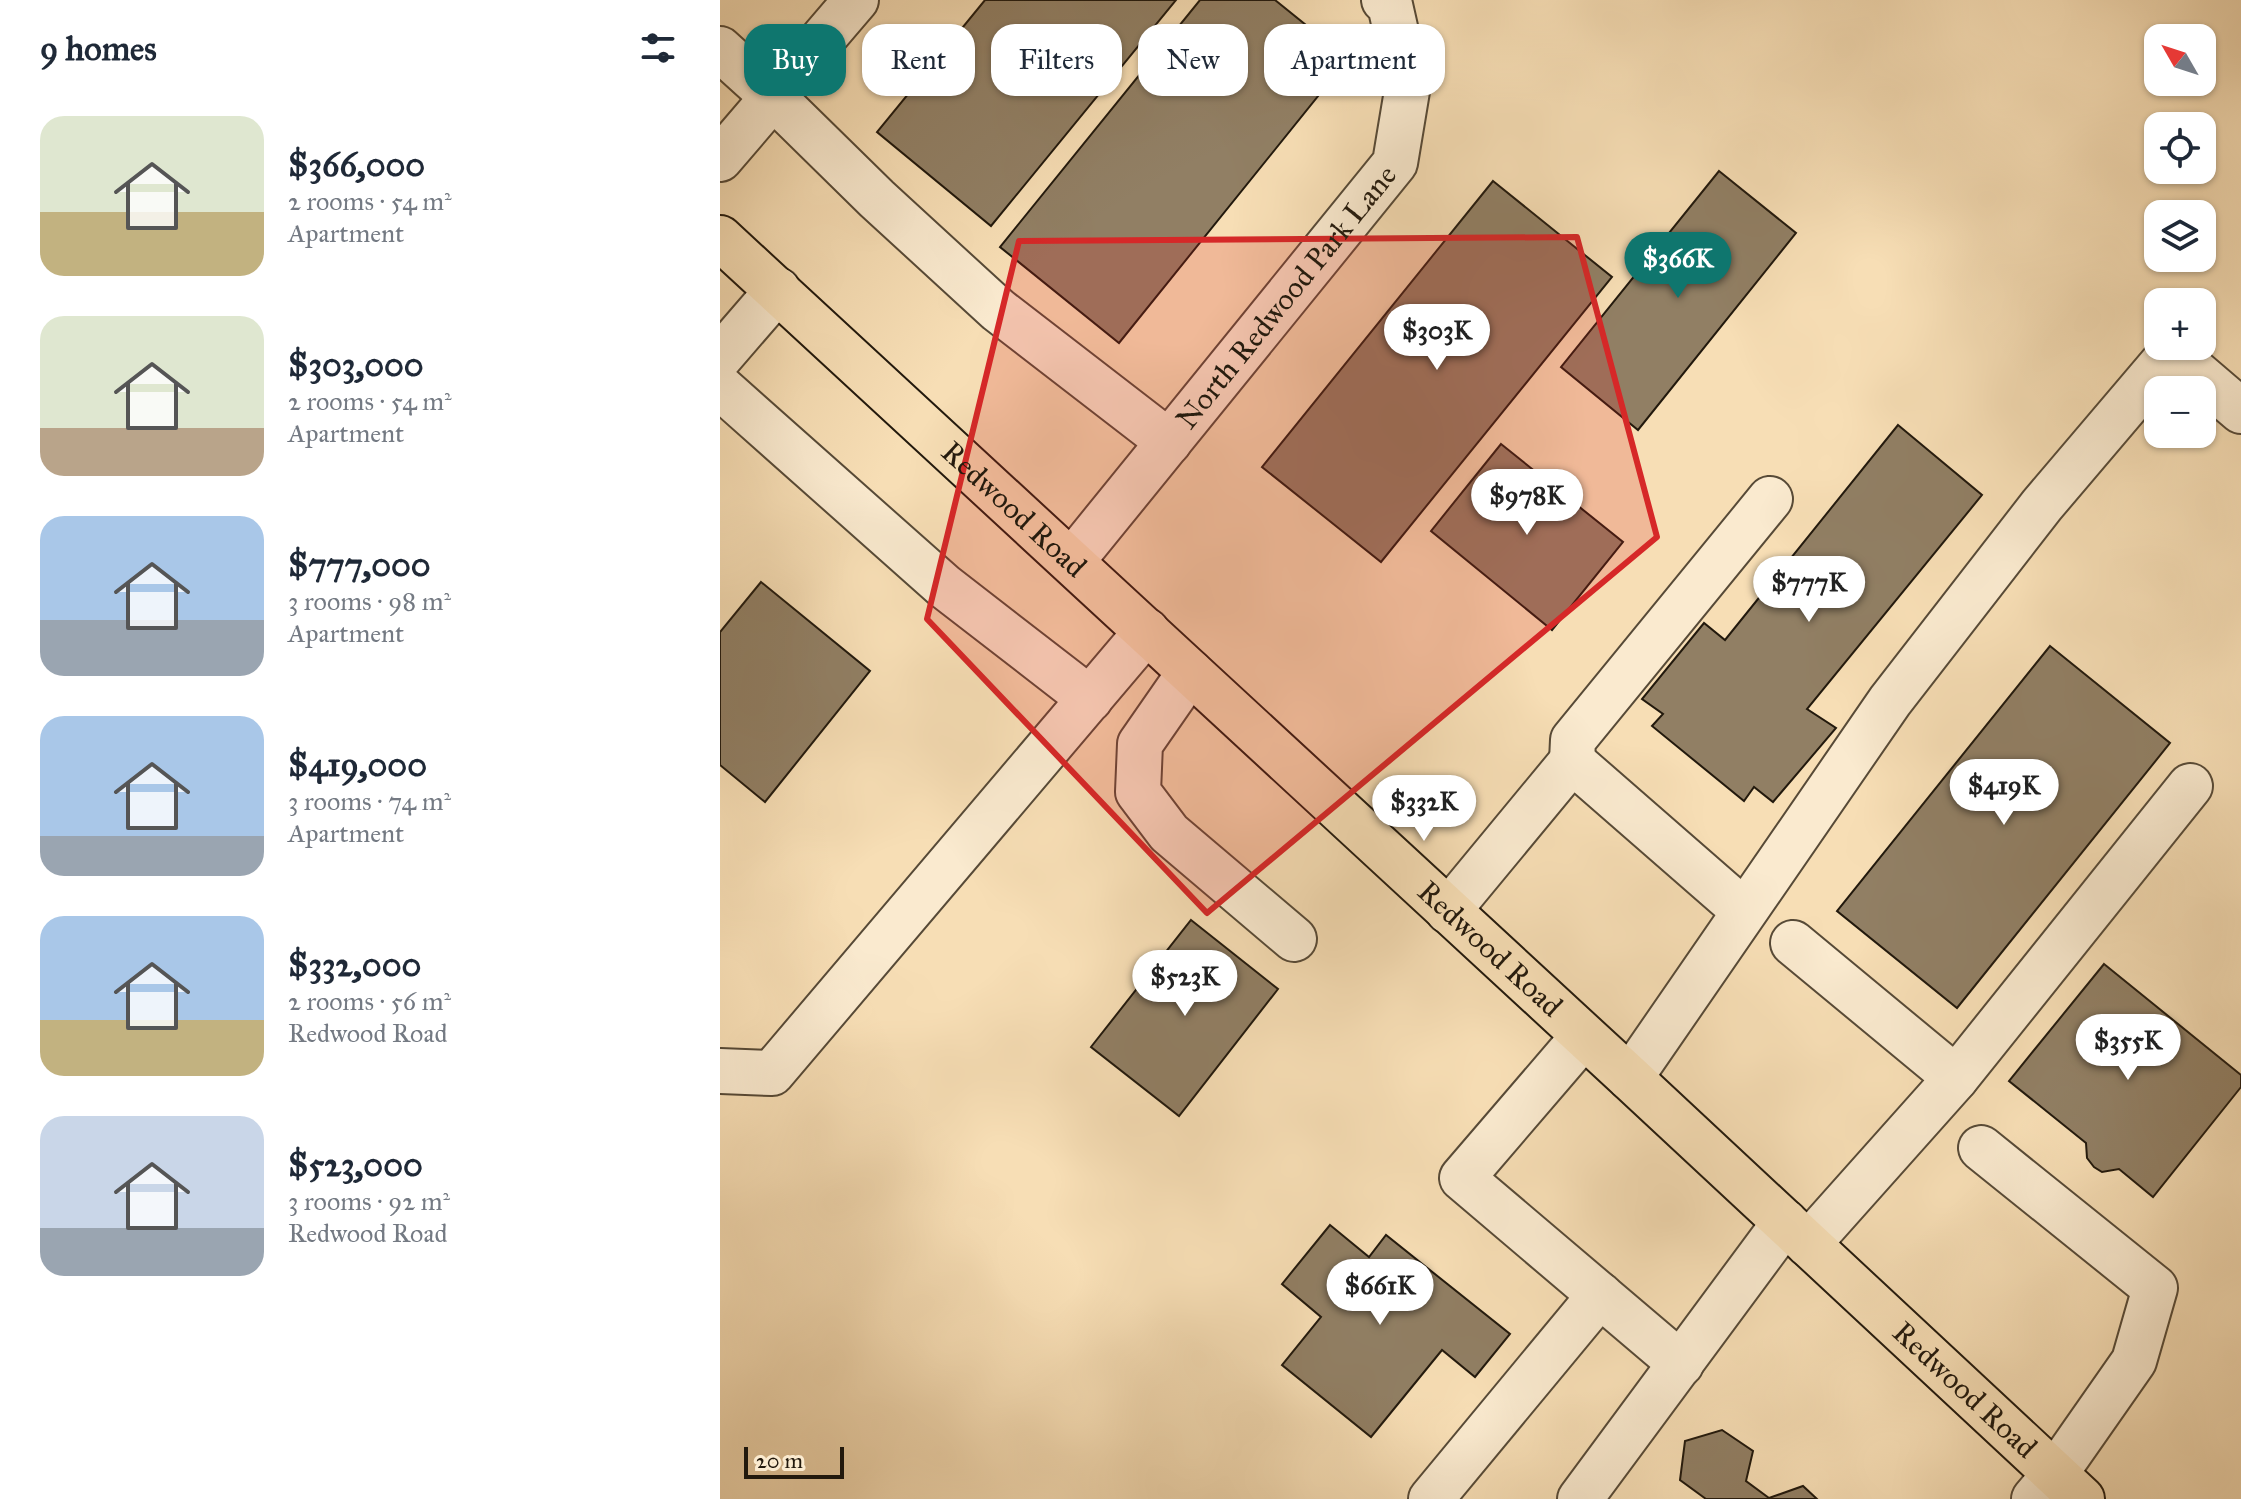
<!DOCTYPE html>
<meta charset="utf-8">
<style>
:root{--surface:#fff;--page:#f6f6f7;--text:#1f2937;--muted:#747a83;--accent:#0f766e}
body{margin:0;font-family:"IM FELL Great Primer",serif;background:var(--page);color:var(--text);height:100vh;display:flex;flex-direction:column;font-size:30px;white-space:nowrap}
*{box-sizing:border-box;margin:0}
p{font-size:26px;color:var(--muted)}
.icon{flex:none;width:44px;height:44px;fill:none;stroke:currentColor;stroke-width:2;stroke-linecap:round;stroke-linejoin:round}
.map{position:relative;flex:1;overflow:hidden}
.panel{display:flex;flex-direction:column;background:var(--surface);width:720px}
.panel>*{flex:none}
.hud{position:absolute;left:24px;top:24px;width:760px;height:72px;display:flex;gap:16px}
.needle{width:52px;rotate:309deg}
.tools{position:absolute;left:1424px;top:24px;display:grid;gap:16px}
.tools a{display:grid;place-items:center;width:72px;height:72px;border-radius:16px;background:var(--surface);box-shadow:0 2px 6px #0004;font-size:40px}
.scale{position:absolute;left:24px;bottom:20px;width:100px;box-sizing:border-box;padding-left:8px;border:4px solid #22190d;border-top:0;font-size:22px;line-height:28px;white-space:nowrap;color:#22190d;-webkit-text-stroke:6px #faeacf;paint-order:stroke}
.price{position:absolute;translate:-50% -68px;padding:0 18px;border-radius:28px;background:#fff;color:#222;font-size:26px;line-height:52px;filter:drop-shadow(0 2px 4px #0008)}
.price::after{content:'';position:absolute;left:50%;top:48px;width:24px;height:18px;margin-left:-12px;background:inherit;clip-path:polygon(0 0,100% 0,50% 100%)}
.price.active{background:var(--accent);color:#fff}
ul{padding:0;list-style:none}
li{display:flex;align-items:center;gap:24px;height:200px;padding:0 40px}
li span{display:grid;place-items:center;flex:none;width:224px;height:160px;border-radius:24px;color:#555}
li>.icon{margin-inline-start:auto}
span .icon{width:96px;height:96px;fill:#fffc;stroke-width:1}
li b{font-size:34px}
h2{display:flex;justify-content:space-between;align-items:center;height:96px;padding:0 40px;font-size:34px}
.chip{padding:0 28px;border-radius:24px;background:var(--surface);box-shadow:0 2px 6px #0004;font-size:28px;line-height:72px}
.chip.active{background:var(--accent);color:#fff}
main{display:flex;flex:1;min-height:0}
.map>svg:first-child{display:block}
.building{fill:#917f64;stroke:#22190d;stroke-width:2}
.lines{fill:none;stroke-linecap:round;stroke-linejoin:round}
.minor-casing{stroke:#574a37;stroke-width:48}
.major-casing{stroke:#22190d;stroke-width:48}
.minor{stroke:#faeacf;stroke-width:44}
.major{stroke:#f7deb5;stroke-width:44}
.marked{fill:#d62828;fill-opacity:0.2;stroke:#d62828;stroke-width:6;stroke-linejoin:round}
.labels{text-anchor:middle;stroke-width:6;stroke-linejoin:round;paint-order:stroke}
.street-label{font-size:30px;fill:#22190d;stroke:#faeacf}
</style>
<main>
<section class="panel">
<h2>9 homes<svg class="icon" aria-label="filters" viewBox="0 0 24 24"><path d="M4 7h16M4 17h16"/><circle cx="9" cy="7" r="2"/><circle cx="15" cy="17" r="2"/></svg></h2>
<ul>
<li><span style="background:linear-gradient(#dfe7d0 60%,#c2b280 0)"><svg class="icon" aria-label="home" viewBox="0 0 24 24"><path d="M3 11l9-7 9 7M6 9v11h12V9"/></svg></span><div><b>$366,000</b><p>2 rooms · 54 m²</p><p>Apartment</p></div></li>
<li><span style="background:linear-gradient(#dfe7d0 70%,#b9a48a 0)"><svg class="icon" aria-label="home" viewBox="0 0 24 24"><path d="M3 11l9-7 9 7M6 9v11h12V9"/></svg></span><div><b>$303,000</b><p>2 rooms · 54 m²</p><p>Apartment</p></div></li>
<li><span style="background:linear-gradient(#a9c7e8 65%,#9aa5b1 0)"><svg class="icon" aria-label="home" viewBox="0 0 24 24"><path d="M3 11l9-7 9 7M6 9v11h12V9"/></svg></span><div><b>$777,000</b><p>3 rooms · 98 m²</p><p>Apartment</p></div></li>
<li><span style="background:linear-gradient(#a9c7e8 75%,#9aa5b1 0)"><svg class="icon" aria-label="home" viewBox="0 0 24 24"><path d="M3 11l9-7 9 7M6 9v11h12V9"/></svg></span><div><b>$419,000</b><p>3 rooms · 74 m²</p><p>Apartment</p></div></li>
<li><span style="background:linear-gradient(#a9c7e8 65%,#c2b280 0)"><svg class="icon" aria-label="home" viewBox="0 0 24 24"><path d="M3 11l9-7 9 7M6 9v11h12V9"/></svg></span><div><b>$332,000</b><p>2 rooms · 56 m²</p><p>Redwood Road</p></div></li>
<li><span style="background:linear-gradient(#c9d6e8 70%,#9aa5b1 0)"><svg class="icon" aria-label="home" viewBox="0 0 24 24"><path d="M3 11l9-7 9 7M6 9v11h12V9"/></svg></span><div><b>$523,000</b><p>3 rooms · 92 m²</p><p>Redwood Road</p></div></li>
</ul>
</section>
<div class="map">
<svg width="1521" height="1499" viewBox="0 0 1521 1499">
<rect width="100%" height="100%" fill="#f7deb5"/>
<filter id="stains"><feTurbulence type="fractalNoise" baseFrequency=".0025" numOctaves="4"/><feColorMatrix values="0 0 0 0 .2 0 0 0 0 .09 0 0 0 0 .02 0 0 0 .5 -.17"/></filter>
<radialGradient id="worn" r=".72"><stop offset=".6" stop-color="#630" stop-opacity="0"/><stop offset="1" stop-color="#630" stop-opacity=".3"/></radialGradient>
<!-- building -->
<path class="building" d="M265 0H456L271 226 157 132Z
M480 0H555L628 59 399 343 280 247Z
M999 171 1076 233 918 430 841 367Z
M773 181 892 277 661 562 542 467Z
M1178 425 1262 495 1087 709 1116 728 1053 802 1034 787 1024 801 932 726 943 714 922 699 984 623 1005 640Z
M781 444 903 542 832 630 711 531Z
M41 582 150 671 45 802 0 765V632Z
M1330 646 1450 743 1237 1008 1117 911Z
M471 920 558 989 459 1116 371 1047Z
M1384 964 1521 1075V1087L1433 1197 1399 1169 1382 1172 1374 1167 1367 1158 1366 1143 1289 1081Z
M610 1225 649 1257 666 1235 790 1334 755 1377 722 1350 651 1437 562 1365 601 1317 562 1284Z
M1002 1430 1033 1451 1026 1481 1049 1498 1083 1486 1097 1499H986L960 1480 965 1441Z"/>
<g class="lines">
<defs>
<g id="minor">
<path d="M0 49 54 98 157 199 278 310 449 442"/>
<path d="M0 159 136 0"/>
<path d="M0 357 58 290"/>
<path d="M0 387 224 586 370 699"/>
<path id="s1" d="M352 561 675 163 688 85 670 5 664 0"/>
<path d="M470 672 420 744 418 792 449 833 574 939"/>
<path d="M852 761 853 740 1050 499"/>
<path d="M728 911 852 761 1024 911"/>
<path d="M1073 943 1236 1078 1088 1244"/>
<path d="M863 1037 742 1178 961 1364"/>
<path d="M0 1071 52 1073 427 631"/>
<path d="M910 1078 1170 701 1322 505 1452 352 1521 411"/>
<path d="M1236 1078 1470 786"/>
<path d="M1261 1148 1435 1288 1414 1361 1335 1474 1314 1499"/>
<path d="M711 1499 880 1295"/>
<path d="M860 1499 1065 1222"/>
</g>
<g id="major">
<path id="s2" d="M0 238 910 1078 1362 1499"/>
</g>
</defs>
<!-- minor casing -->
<use href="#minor" class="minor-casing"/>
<!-- major casing -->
<use href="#major" class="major-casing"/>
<!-- minor -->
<use href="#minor" class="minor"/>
<!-- major -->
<use href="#major" class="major"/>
</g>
<!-- marked area -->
<path class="marked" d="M857 237 937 537 487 913 207 619 299 241Z"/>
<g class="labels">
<!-- street labels -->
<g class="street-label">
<text dy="10" stroke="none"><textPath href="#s1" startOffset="340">North Redwood Park Lane</textPath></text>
<text dy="10" stroke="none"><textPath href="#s2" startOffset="400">Redwood Road</textPath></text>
<text dy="10" stroke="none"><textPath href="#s2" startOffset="1048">Redwood Road</textPath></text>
<text dy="10" stroke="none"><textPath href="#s2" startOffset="1696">Redwood Road</textPath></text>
</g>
</g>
<rect width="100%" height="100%" filter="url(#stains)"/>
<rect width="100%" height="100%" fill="url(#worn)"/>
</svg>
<div class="tools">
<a><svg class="needle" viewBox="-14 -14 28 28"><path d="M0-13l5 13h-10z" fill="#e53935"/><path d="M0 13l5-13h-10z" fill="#747a83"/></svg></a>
<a><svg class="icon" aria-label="locate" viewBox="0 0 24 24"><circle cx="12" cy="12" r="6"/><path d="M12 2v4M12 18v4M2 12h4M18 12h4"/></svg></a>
<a><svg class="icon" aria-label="layers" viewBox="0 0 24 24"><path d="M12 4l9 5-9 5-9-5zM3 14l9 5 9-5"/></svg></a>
<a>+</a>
<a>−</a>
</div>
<div class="scale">20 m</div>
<b class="price active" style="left:958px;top:300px">$366K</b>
<b class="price" style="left:717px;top:372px">$303K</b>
<b class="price" style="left:807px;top:537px">$978K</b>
<b class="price" style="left:1089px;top:624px">$777K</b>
<b class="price" style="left:1284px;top:827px">$419K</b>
<b class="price" style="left:704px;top:843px">$332K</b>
<b class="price" style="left:465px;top:1018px">$523K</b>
<b class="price" style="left:1408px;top:1082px">$355K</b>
<b class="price" style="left:660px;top:1327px">$661K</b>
<div class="hud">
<a class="chip active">Buy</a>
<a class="chip">Rent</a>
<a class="chip">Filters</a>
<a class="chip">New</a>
<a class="chip">Apartment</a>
</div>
</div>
</main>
